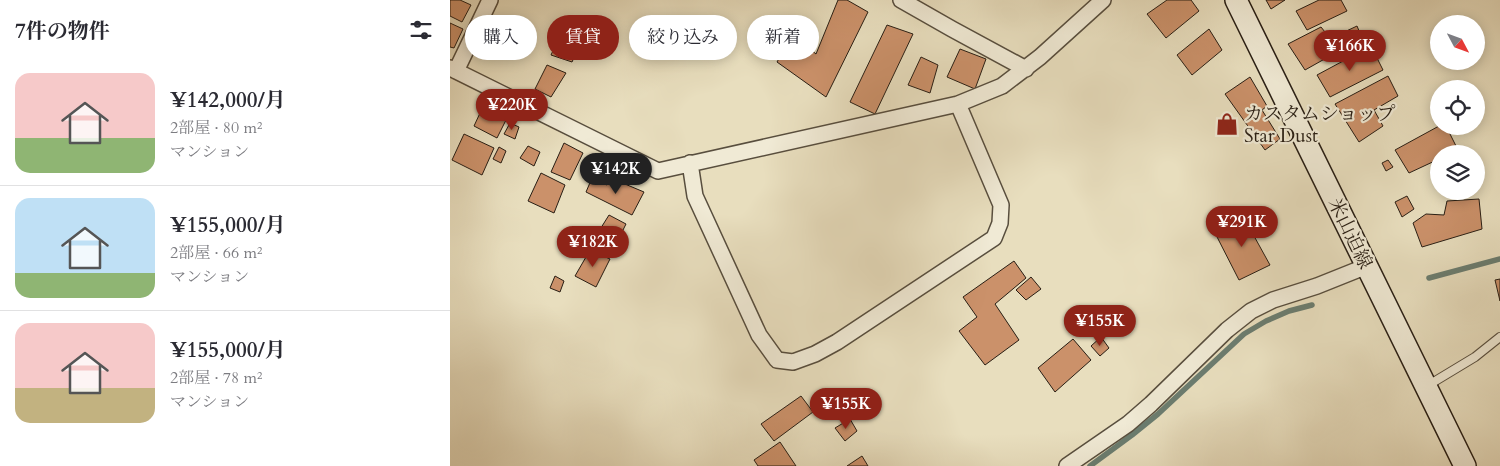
<!DOCTYPE html>
<html lang="ja">
<meta charset="utf-8">
<style>
:root{--surface:#fff;--page:#f7f7f7;--text:#2b2b33;--muted:#7c7c81;--line:#e1e1e2;--accent:#8f2418}
body{margin:0;font-family:Cardo,"Noto Serif JP",serif;background:var(--page);color:var(--text);height:100vh;display:flex;flex-direction:column;font-size:19px;white-space:nowrap}
*{box-sizing:border-box;margin:0}
p{font-size:16px;color:var(--muted)}
.icon{flex:none;width:28px;height:28px;fill:none;stroke:currentColor;stroke-width:2;stroke-linecap:round;stroke-linejoin:round}
.map{position:relative;flex:1;overflow:hidden}
.details{display:flex;flex-direction:column;background:var(--surface);width:450px}
.details>*{flex:none}
.guide{position:absolute;left:15px;top:15px;width:475px;height:45px;display:flex;gap:10px}
.needle{width:32px;rotate:131deg}
.fabs{position:absolute;left:980px;top:15px;display:grid;gap:10px}
.fabs a{display:grid;place-items:center;width:55px;height:55px;border-radius:50%;background:var(--surface);box-shadow:0 2px 12px #0003;font-size:25px}
.price{position:absolute;translate:-50% -42px;padding:0 11px;border-radius:18px;background:var(--accent);color:#fff;font-size:16px;line-height:32px;filter:drop-shadow(0 1px 2px #0008)}
.price::after{content:'';position:absolute;left:50%;top:30px;width:15px;height:11px;margin-left:-8px;background:inherit;clip-path:polygon(0 0,100% 0,50% 100%)}
.price.current{background:#222;color:#fff}
ul{padding:0;list-style:none}
li{display:flex;align-items:center;gap:15px;height:125px;padding:0 15px}
li+li{border-top:1px solid var(--line)}
li span{display:grid;place-items:center;flex:none;width:140px;height:100px;border-radius:15px;color:#555}
li>.icon{margin-inline-start:auto}
span .icon{width:60px;height:60px;fill:#fffc;stroke-width:1}
li b{font-size:21px}
h2{display:flex;justify-content:space-between;align-items:center;height:60px;padding:0 15px;font-size:21px}
.pill{padding:0 18px;border-radius:22px;background:var(--surface);box-shadow:0 2px 12px #0003;font-size:18px;line-height:45px}
.pill.current{background:var(--accent);color:#fff}
main{display:flex;flex:1;min-height:0}
.map>svg:first-child{display:block}
.lines{fill:none;stroke-linecap:round;stroke-linejoin:round}
.stream{stroke:#6b7d70;stroke-width:5.5}
.building{fill:#cb916a;stroke:#281e14}
.service-casing{stroke:#584e3e;stroke-width:10}
.minor-casing{stroke:#584e3e;stroke-width:18}
.secondary-casing{stroke:#281e14;stroke-width:24}
.service{stroke:#f0ead5;stroke-width:8}
.minor{stroke:#f0ead5;stroke-width:15}
.secondary{stroke:#f0ead5;stroke-width:21}
.labels{text-anchor:middle;stroke-width:4.5;stroke-linejoin:round;paint-order:stroke}
.poi-label{font-size:19px;fill:#281e14;stroke:#f0ead5;text-anchor:start}
.street-label{font-size:19px;fill:#281e14;stroke:#f0ead5}
</style>
<main>
<section class="details">
<h2>7件の物件<svg class="icon" aria-label="filters" viewBox="0 0 24 24"><path d="M4 7h16M4 17h16"/><circle cx="9" cy="7" r="2"/><circle cx="15" cy="17" r="2"/></svg></h2>
<ul>
<li><span style="background:linear-gradient(#f6c9c9 65%,#8fb573 0)"><svg class="icon" aria-label="home" viewBox="0 0 24 24"><path d="M3 11l9-7 9 7M6 9v11h12V9"/></svg></span><div><b>¥142,000/月</b><p>2部屋 · 80 m²</p><p>マンション</p></div></li>
<li><span style="background:linear-gradient(#bfe0f5 75%,#8fb573 0)"><svg class="icon" aria-label="home" viewBox="0 0 24 24"><path d="M3 11l9-7 9 7M6 9v11h12V9"/></svg></span><div><b>¥155,000/月</b><p>2部屋 · 66 m²</p><p>マンション</p></div></li>
<li><span style="background:linear-gradient(#f6c9c9 65%,#c2b280 0)"><svg class="icon" aria-label="home" viewBox="0 0 24 24"><path d="M3 11l9-7 9 7M6 9v11h12V9"/></svg></span><div><b>¥155,000/月</b><p>2部屋 · 78 m²</p><p>マンション</p></div></li>
</ul>
</section>
<div class="map">
<svg width="1050" height="466" viewBox="0 0 1050 466">
<rect width="100%" height="100%" fill="#e8debe"/>
<filter id="stains"><feTurbulence type="fractalNoise" baseFrequency=".004" numOctaves="4"/><feColorMatrix values="0 0 0 0 .2 0 0 0 0 .09 0 0 0 0 .02 0 0 0 .5 -.17"/></filter>
<radialGradient id="worn" r=".72"><stop offset=".6" stop-color="#630" stop-opacity="0"/><stop offset="1" stop-color="#630" stop-opacity=".3"/></radialGradient>
<g class="lines">
<!-- stream -->
<path class="stream" d="M979 278 1050 259
M640 466 682 435 708 414 794 334 816 321 839 311 862 305"/>
</g>
<!-- building -->
<path class="building" d="M0 0H10L21 5 12 22 0 16Z
M388 0H397L418 12 376 97 327 62 343 35 366 54Z
M717 0H741L749 11 716 38 697 14Z
M816 0H835L821 9Z
M869 0H891L897 11 857 30 846 11Z
M119 16 139 25 122 62 101 55Z
M0 23 13 29 4 48 0 47Z
M437 25 463 34 425 114 400 102Z
M907 26 912 38 855 70 838 44 871 27 875 32 867 39 869 44Z
M759 29 772 50 742 75 727 55Z
M921 46 933 70 880 97 867 75Z
M510 49 536 59 525 89 497 77Z
M471 57 488 65 480 93 458 85Z
M97 65 116 73 101 97 85 89Z
M938 76 948 96 924 110 933 126 909 142 885 104Z
M800 77 817 106 812 110 830 139 815 150 775 94Z
M37 98 60 112 47 138 24 126Z
M60 123 69 127 65 139 54 134Z
M989 126H996L1008 150 1001 154H989V159L959 173 945 150Z
M14 134 44 148 32 175 2 160Z
M114 143 133 153 120 180 101 172Z
M78 146 90 152 84 166 70 158Z
M49 147 56 151 51 163 43 159Z
M938 160 943 167 936 171 932 163Z
M91 173 115 185 104 213 78 201Z
M142 178 157 185 163 179 194 192 182 215 136 192Z
M957 196 964 209 952 217 945 202Z
M1029 199 1032 229 972 247 963 223 976 214 994 215 997 201Z
M159 215 176 224 168 240 149 231Z
M793 216 820 265 789 280 764 231Z
M140 250 160 259 146 287 125 276Z
M564 261 576 278 545 304 569 340 535 365 509 331 527 317 513 297Z
M105 276 114 281 110 292 100 288Z
M581 277 591 289 576 300 566 290Z
M1050 279V301L1045 280Z
M651 337 659 348 650 356 641 346Z
M623 339 641 360 605 392 588 368Z
M351 396 363 412 324 441 311 424Z
M400 419 407 431 395 441 385 428Z
M330 442 346 466H308L304 460Z
M412 456 418 466H397Z"/>
<g class="lines">
<defs>
<path id="service" d="M977 386 1025 357 1050 337"/>
<path id="minor" d="M451 0 502 29 576 69
M0 68 208 171 508 104 552 86 590 57 653 0
M6 71 40 0
M240 163 245 196 309 335 327 360 343 362 365 354 387 342 544 238 550 223 551 205 508 104
M617 466 678 424 701 404 777 330 801 311 823 300 867 286 917 266"/>
<path id="secondary" d="M786 0 1015 466"/>
</defs>
<!-- service casing -->
<use href="#service" class="service-casing"/>
<!-- minor casing -->
<use href="#minor" class="minor-casing"/>
<!-- secondary casing -->
<use href="#secondary" class="secondary-casing"/>
<!-- service -->
<use href="#service" class="service"/>
<!-- minor -->
<use href="#minor" class="minor"/>
<!-- secondary -->
<use href="#secondary" class="secondary"/>
</g>
<!-- icons -->
<defs>
<symbol id="shop-bare" viewBox="-9 -9 18 18"><path d="M-5-2.5h2.3a2.7 3.5 0 0 1 5.4 0H5L5.5 6h-11ZM-1.5-2.5h3a1.5 2.3 0 0 0-3 0Z" fill="#8f2418" stroke="#f0ead5" stroke-width="2.5" paint-order="stroke"/></symbol>
</defs>
<g fill-rule="evenodd">
<use href="#shop-bare" x="761" y="108" width="32" height="32"/>
</g>
<g class="labels">
<!-- poi labels -->
<g class="poi-label">
<text x="794" y="120">カスタムショップ<tspan x="794" dy="22">Star Dust</tspan></text>
</g>
<!-- street labels -->
<g class="street-label">
<text transform="translate(901 233) rotate(64)" y="7">米山迫線</text>
</g>
</g>
<rect width="100%" height="100%" filter="url(#stains)"/>
<rect width="100%" height="100%" fill="url(#worn)"/>
</svg>
<div class="fabs">
<a><svg class="needle" viewBox="-14 -14 28 28"><path d="M0-13l5 13h-10z" fill="#e53935"/><path d="M0 13l5-13h-10z" fill="#7c7c81"/></svg></a>
<a><svg class="icon" aria-label="locate" viewBox="0 0 24 24"><circle cx="12" cy="12" r="6"/><path d="M12 2v4M12 18v4M2 12h4M18 12h4"/></svg></a>
<a><svg class="icon" aria-label="layers" viewBox="0 0 24 24"><path d="M12 4l9 5-9 5-9-5zM3 14l9 5 9-5"/></svg></a>
</div>
<b class="price" style="left:900px;top:72px">¥166K</b>
<b class="price" style="left:62px;top:131px">¥220K</b>
<b class="price current" style="left:166px;top:195px">¥142K</b>
<b class="price" style="left:792px;top:248px">¥291K</b>
<b class="price" style="left:143px;top:268px">¥182K</b>
<b class="price" style="left:650px;top:347px">¥155K</b>
<b class="price" style="left:396px;top:430px">¥155K</b>
<div class="guide">
<a class="pill">購入</a>
<a class="pill current">賃貸</a>
<a class="pill">絞り込み</a>
<a class="pill">新着</a>
</div>
</div>
</main>
